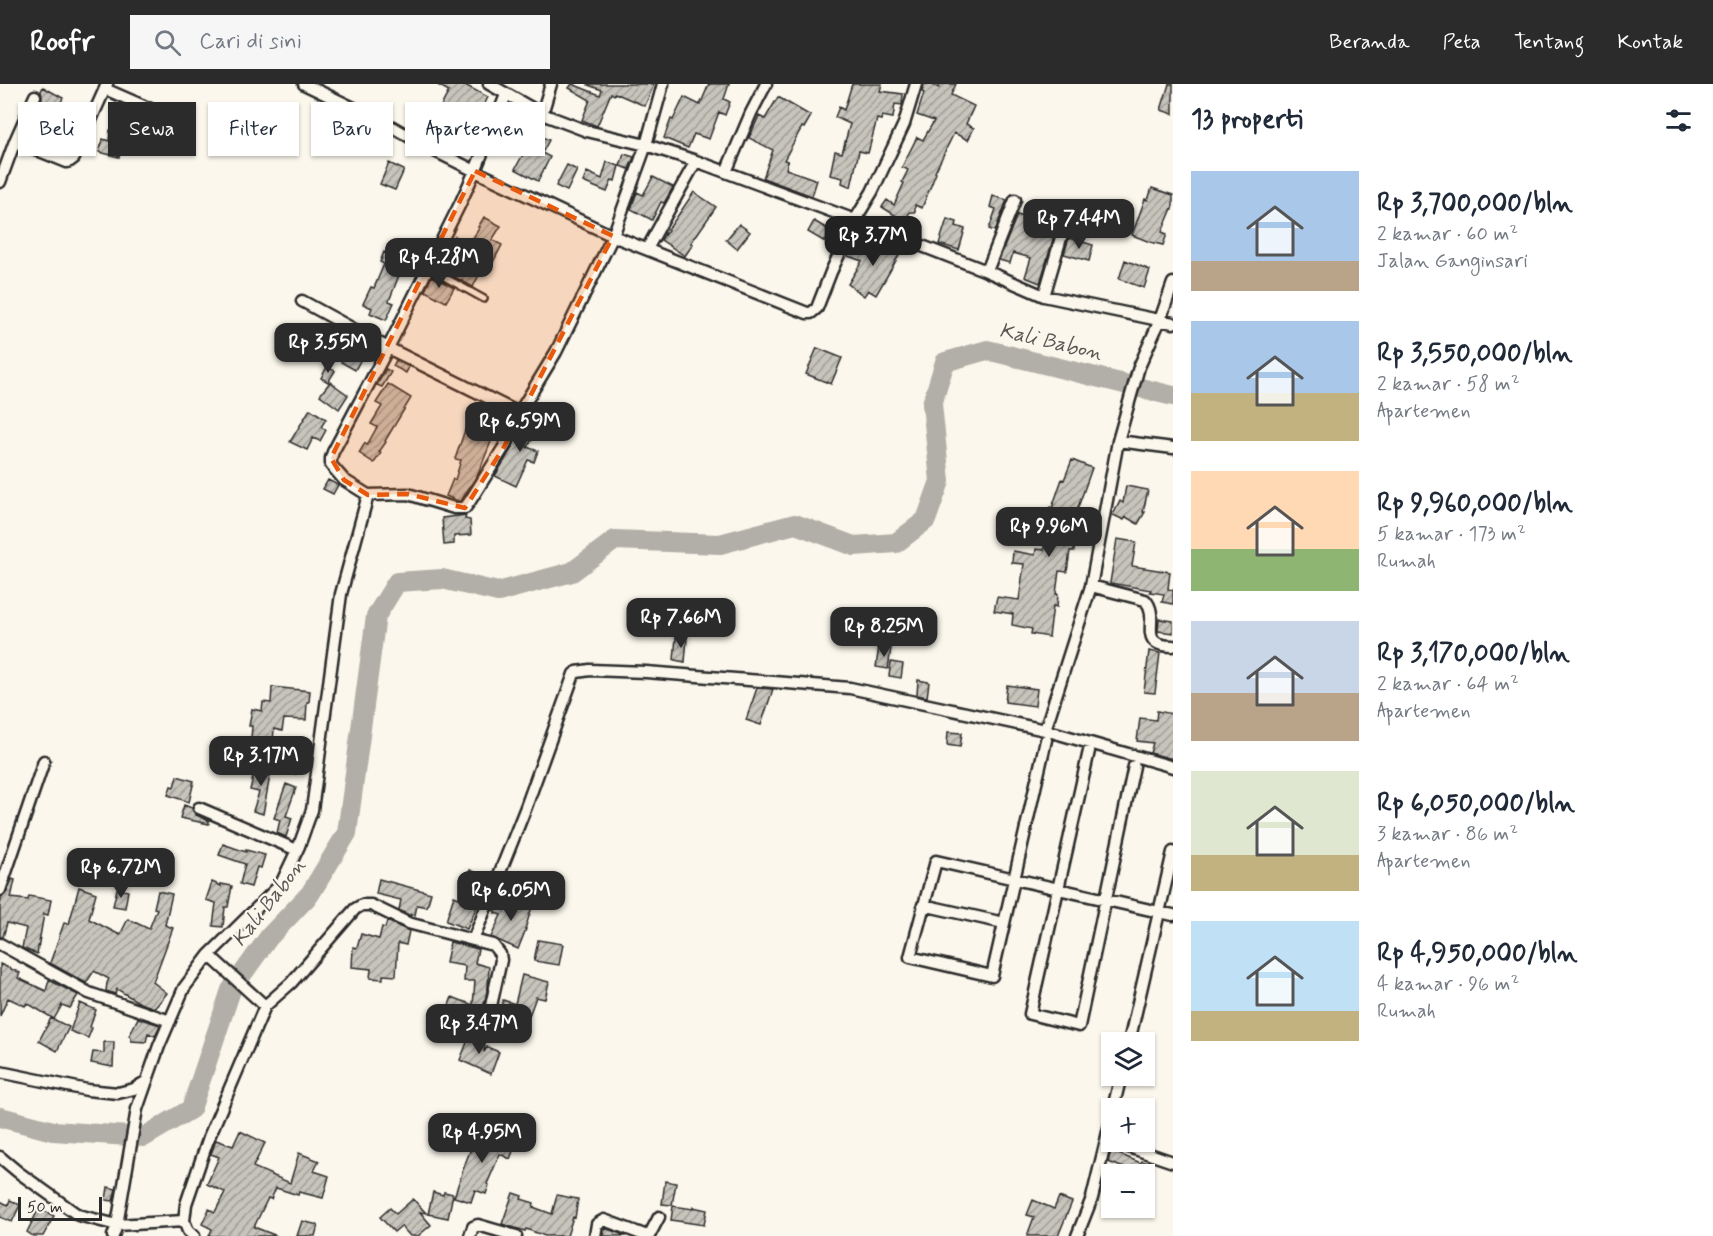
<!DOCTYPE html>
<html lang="id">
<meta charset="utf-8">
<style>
:root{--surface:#fff;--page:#f6f6f7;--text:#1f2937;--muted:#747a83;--accent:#2b2b2b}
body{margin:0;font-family:Mynerve,sans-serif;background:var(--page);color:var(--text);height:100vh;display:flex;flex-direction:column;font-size:22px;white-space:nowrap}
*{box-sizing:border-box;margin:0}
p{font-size:20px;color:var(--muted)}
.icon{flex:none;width:33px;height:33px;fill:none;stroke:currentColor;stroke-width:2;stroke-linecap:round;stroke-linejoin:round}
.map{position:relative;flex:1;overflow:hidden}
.drawer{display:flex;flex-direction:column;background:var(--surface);width:540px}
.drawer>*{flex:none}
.banner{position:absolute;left:18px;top:18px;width:570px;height:54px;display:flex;gap:12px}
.fabs{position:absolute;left:1101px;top:948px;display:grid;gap:12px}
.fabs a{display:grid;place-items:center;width:54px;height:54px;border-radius:0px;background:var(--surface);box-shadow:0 2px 4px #0004;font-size:30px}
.scale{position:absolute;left:18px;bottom:15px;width:84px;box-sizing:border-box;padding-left:6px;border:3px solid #2b2b2b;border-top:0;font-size:16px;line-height:21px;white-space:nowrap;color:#2b2b2b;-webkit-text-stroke:4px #fbf7ec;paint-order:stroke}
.price{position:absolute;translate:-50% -51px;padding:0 14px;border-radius:12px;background:var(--accent);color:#fff;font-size:20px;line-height:39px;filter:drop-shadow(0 2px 3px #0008)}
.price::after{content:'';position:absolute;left:50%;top:36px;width:18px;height:14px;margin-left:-9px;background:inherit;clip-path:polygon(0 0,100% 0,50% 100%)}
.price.selected{background:#222;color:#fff}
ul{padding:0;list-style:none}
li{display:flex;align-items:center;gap:18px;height:150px;padding:0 18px}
li span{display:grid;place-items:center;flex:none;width:168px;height:120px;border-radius:0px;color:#555}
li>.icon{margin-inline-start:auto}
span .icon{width:72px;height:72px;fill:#fffc;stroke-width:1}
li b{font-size:26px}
h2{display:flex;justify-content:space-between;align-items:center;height:72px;padding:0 18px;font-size:26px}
.chip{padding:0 21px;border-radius:0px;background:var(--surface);box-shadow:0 2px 4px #0004;font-size:21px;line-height:54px}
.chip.selected{background:var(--accent);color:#fff}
header{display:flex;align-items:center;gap:36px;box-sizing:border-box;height:84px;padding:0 30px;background:var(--accent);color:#fff}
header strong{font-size:28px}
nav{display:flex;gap:33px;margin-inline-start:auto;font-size:21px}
.search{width:420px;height:54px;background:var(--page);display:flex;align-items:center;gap:15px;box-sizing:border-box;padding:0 21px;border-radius:0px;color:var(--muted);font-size:22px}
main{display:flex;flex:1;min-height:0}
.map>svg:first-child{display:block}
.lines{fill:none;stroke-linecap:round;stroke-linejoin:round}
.river{stroke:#b1afa7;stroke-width:20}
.building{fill:url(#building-hatch);stroke:#2b2b2b;stroke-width:1.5}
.lane-casing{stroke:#2b2b2b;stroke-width:10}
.street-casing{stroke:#2b2b2b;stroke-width:15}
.lane{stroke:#fbf7ec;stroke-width:5}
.street{stroke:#fbf7ec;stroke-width:10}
.marked{fill:#e8590c;fill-opacity:0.2;stroke:#e8590c;stroke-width:4.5;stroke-dasharray:12 8;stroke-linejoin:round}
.labels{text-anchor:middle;stroke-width:4.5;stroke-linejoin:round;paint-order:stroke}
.water-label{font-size:21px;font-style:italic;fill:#5a5956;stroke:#fbf7ec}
</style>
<header>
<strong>Roofr</strong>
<div class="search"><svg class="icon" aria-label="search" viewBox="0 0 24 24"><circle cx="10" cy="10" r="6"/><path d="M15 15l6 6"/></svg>Cari di sini</div>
<nav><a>Beranda</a><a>Peta</a><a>Tentang</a><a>Kontak</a></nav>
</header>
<main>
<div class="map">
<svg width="1173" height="1152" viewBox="0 0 1173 1152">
<defs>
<pattern id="building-hatch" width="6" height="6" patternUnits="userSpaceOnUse" patternTransform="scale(1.5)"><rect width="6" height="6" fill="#c7c4bc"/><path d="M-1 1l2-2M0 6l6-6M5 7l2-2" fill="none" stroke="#a29f99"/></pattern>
</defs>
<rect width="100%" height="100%" fill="#fbf7ec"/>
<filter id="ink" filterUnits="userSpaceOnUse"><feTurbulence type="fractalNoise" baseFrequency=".0167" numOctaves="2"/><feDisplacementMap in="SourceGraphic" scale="12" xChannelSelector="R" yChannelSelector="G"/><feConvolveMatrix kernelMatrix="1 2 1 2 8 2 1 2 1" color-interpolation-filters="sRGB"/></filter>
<g filter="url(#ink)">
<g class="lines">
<!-- river -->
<path class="river" d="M0 1033 53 1047 144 1053 191 1025 231 906 269 853 310 810 347 749 376 532 397 498 442 495 498 508 572 488 615 456 720 460 795 440 854 462 896 459 926 436 940 397 932 320 945 278 987 266 1173 312"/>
</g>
<!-- building -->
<path class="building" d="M436 0H463L488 13 474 42 484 46 474 69 449 58 450 54 428 46 436 25 439 26 449 7Z
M572 0 600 11 602 6 588 1V0H654L645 22 615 9 614 11 611 9 597 42 582 36 590 16 569 4Z
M709 0H729L724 15 730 18 725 31 719 28 709 55 694 50 688 64 664 54 671 35 673 36 684 13 700 21Z
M852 0H882L880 7 903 10 902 21 895 20 893 34 882 32 881 36 877 35 868 69 859 67 851 103 842 99 843 94 830 91 835 67 842 69 850 40 835 33 839 23 844 26Z
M924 0H930L939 4 940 0H956L951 11 974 22 966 40 974 44 968 56 954 49 935 88 936 89 922 124 915 121V128H910L904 137 882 123 887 116 894 121 904 99 902 98 908 86 902 83 917 53 923 56 934 37 917 31 924 9 922 8Z
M1169 0H1173V30L1161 26Z
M43 3 63 14 59 22 83 34 78 44 58 34V32L39 22 42 14 41 7Z
M778 13 811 32 804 44 802 43 784 76 788 77 786 85 817 96 812 112 763 94 773 66 749 54 759 32 765 35Z
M120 20 145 31 143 37 117 28Z
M174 27 192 33 187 47 169 40Z
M525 36 544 49 542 53 549 56 542 69 550 73 538 97 515 85 530 58 517 49Z
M110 46 126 48 119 73 99 68 103 55 109 57Z
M48 48 69 59 64 69 42 60Z
M624 70 634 73 629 85 620 82Z
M607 78 619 82 615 97 612 96 607 108 583 98 587 88 602 95Z
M389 79 404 86 395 106 380 100Z
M567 81 577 86 567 107 556 102Z
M653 93 673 103 664 119 661 118 652 136 631 125 637 108 643 111Z
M1152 104 1173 111V122L1162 148 1167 150 1163 161 1150 158 1132 151 1145 115 1148 116Z
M694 108 716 123 691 159 693 160 685 172 661 156Z
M993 112 1007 116 995 147 989 145 996 125 990 123Z
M1052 119 1063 122 1040 199 1025 193 1031 174 1013 169 1010 179 999 176 1017 131 1025 133 1028 124 1049 130Z
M484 133 501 142 492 156 502 161 491 182 485 179 473 203 440 185 451 164 449 163 455 152 469 160 480 143H478Z
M947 135 957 138 956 142 965 145 959 166 939 160Z
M814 137 831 147 825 158 808 148Z
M739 140 750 148 737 165 726 156Z
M1069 154 1093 161 1089 177 1064 170Z
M872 155 884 162 885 160 901 168 876 211 868 206 864 212 848 200 862 177 848 172 851 164 864 169Z
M384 168 405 176 389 217 394 219 386 236 370 229 372 224 363 220 371 203 374 204 384 180 380 178Z
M1125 176 1150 186 1144 204 1119 195Z
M432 192 454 204 446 218 425 207Z
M323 240 351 255 352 253 368 262 355 286 341 278 346 268 317 251Z
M817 264 842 274 831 300 806 290Z
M396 276 409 283 406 289 393 282Z
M327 283 335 287 328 298 321 294Z
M386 285 391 288 382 303 377 301Z
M330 298 348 311 339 325 320 311Z
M388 300 411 314 385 357 386 358 379 368 381 369 374 379 359 369 365 359 367 361 377 343 371 340 382 322 376 319Z
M310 325 326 335 321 343 326 346 320 357 313 354 307 366 290 358Z
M527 331 542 341 527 363 538 367 534 378 528 376 516 402 495 392 511 366Z
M466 343 492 355 479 388 461 417H458L446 412 453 395 455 396 461 376 455 375Z
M1072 376 1092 384 1076 429 1083 430 1081 444H1078L1074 467H1070L1067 488 1059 487 1056 510H1058L1057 523 1053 522 1049 553 1031 550 1032 545 1012 541 1013 530 994 527 997 513 1019 516 1024 480 1012 479 1013 467 1035 471 1036 465 1044 466 1048 438 1046 437 1050 423 1052 424 1062 395 1064 396Z
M328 396 338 401 333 410 323 405Z
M1126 402 1148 406 1143 428H1145L1138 440 1126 433 1124 436 1113 431 1120 417 1123 419Z
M466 431 465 435 470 436 471 451 454 452V460L444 461 442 434Z
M1117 455 1136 458 1132 482 1170 488 1168 505 1173 506V520L1162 518 1164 510 1150 508 1151 506 1110 499Z
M1159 535 1173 537V549L1158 547Z
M676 553 687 554 685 578 674 576Z
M879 562 891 564 888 585 876 583Z
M1149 567 1160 569 1155 609 1144 608Z
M891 578 903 580 901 594 889 592Z
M918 596 929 598 927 613 917 611Z
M1007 601 1037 605 1035 622 1005 618Z
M272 603 310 607 309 618H307L306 636 284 635 282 647 274 645 273 657 264 675 256 671 263 656 251 655 252 642H249L252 625 262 627 263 618 271 619Z
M757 604 773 605 761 641 746 636Z
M1157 627 1173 630V675L1150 669 1153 659 1137 657 1140 634 1156 636Z
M948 648 962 649 960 663 947 661Z
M284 673 299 679 295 690 280 684Z
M256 681 271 686 263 730 253 727 259 708 250 706Z
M177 692 194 697 189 718 168 711 171 702 174 703Z
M286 700 296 704 286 732 292 734 286 753 277 749 280 736 274 734Z
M184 721 192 724 196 731 209 737V740L180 734Z
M223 760 246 768V766L265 771 261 784 257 783 251 803 240 800 245 780 219 771Z
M470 786 489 794 467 845 446 837 454 812 459 814Z
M12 795 15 796 11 814 28 816 29 812 51 816 48 831 44 830 37 870 22 864 26 844 7 839 3 853H0V820L2 813 7 808Z
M379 795 431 809 427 823 417 821 415 831 411 830V832L399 826 401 816 376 810Z
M212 798 221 802V800L232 802 228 823H225L223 843 213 842 216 819 206 816Z
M79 803 96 809 89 835 120 851 128 835 149 845 157 825 154 824 158 807 172 810 165 841 173 844 153 898 167 909 155 924 140 919 117 905 115 910 106 907 107 899 109 895 94 887 86 899 50 879 64 839 69 840Z
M117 805 128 807 125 824 113 822Z
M498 812 532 823 525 845H526L518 865 491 853 501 831 495 829V827L493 826Z
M387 837 409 847 406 861 398 859 396 892 383 891V895L370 894 371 885 352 883 353 863 357 864 361 850 379 855 382 843 385 844Z
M538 856 563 860 559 881 534 877Z
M450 858 478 865 475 879 489 883 488 903 478 946 445 932 452 913 473 921 475 897H464L465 882 446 879Z
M0 880 20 889 18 894 46 907 49 896 78 911 70 924 62 921 54 935 27 919 25 922 8 914 0 932Z
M522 891 549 898 545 915 536 913 523 948 496 938 503 916 515 920Z
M80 919 96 926 90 943 92 944 88 954 70 947Z
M51 934 69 943 57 967 39 957Z
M138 934 160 941 155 952 148 949 146 958 131 957V953L129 952Z
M470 951 485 957 484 968 487 963 499 968 491 990 460 976Z
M104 958H114L113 983 91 979 93 968 104 969Z
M482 1041 494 1046 492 1052 515 1062 510 1075 500 1070 487 1100 489 1101 486 1110 475 1106 471 1118 454 1113 465 1080 472 1062 474 1063Z
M240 1047 265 1059 253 1083 290 1099 299 1069 319 1077 314 1087 329 1092 323 1114 299 1108 298 1111 276 1104 271 1115 268 1114 254 1143 277 1152H209L212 1145 202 1140 209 1125 215 1128 225 1108 207 1100 219 1073 211 1070 216 1056 233 1062Z
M1111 1067 1141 1079 1142 1077 1150 1080 1146 1090H1140L1108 1078Z
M665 1097 676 1099 672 1121 662 1120Z
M108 1103 116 1105 113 1117 106 1116Z
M433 1108 443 1111 444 1108 453 1110 448 1134 428 1130Z
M513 1109 522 1112 521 1115 534 1119 533 1123 552 1130 557 1111 578 1115 575 1134 573 1133 567 1152H545L526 1145 525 1147 502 1140Z
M1059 1113 1072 1118 1058 1152H1027L1034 1133 1027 1131 1033 1116 1054 1125Z
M413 1115 426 1129 420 1128 431 1141 418 1152H410L401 1142 394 1148 380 1133 390 1124 396 1130Z
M10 1116 20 1121 12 1138 0 1133V1117L8 1121Z
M673 1122 693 1125V1123L707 1126 704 1141 671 1136Z
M39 1124 54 1132 43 1152H33L27 1148Z
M302 1137 318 1141 315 1152H297Z
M605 1144 626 1152H603Z"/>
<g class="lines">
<defs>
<path id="lane" d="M428 184 484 215"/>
<path id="street" d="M304 0 389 41 429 64 475 87 613 152 807 229H811L817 224 831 188 855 136 872 108 904 40 916 0
M489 0 542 30 587 47 646 61 696 77 855 136 984 186 1044 212 1173 239
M105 5 153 26
M506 11 475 87 460 120 388 264 333 368 331 374V381L344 396 368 411 408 410 454 424H465L470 417 504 363 519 329 556 268 613 152 646 61 663 0
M35 12 15 57 67 78 70 77 74 74 107 0
M542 30 551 0
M726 88 751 29 766 0
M0 98 15 57
M647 165 696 77
M987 187 1015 116
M1044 212 1065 140
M302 217 388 264 519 329
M1118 357 1173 364
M1091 502 1145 516C1162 534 1134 562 1173 562
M1045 646 1091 502 1118 357 1139 283 1160 236 1173 199
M1046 656 992 892 910 873 936 777 1159 828 1173 831
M1089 667 1030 930 1079 942 1134 682
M199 724 297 766
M0 806 44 677
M923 821 1004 839
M0 860 89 909 170 937
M209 871 265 922 291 899 355 825 362 821H371L408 839 473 856
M486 945 501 876 500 870 493 861 473 856 526 723 574 590 577 588 590 586 646 588 850 604 1045 646 1173 683
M1129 958 1173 768
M0 988 87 1006 118 1009 134 1005 147 997
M1113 1024 1121 992
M1114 1058 1173 1078
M0 1073 18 1088 78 1131 117 1141 113 1152
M184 1137 117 1141 137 1025 159 962 184 904 209 871 281 800 299 762 312 726 341 510 368 411
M194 1152 188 1147 184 1137 186 1120 209 1053 265 922
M470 1152 473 1143 478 1141 516 1152
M595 1152 597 1140 604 1136 647 1152
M649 1152 659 1133
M1077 1152 1092 1114 1112 1032"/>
</defs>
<!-- lane casing -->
<use href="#lane" class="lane-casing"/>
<!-- street casing -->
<use href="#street" class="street-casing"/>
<!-- lane -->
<use href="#lane" class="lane"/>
<!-- street -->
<use href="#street" class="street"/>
</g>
</g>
<!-- marked area -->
<path class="marked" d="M475 87 613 152 504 363 465 424 408 410 368 411 344 396 331 374Z"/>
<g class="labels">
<!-- water labels -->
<g class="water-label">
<text transform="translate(1051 257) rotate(13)" y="7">Kali Babon</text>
<text transform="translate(268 818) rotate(-52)" y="7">Kali Babon</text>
</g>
</g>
</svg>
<div class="fabs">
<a><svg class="icon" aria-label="layers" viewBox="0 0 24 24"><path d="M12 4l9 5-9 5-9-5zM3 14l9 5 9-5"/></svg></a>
<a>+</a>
<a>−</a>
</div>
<div class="scale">50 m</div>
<b class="price" style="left:1079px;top:166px">Rp 7.44M</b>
<b class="price selected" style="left:873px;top:183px">Rp 3.7M</b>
<b class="price" style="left:439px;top:205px">Rp 4.28M</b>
<b class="price" style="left:328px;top:290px">Rp 3.55M</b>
<b class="price" style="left:520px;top:369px">Rp 6.59M</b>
<b class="price" style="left:1049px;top:474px">Rp 9.96M</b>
<b class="price" style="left:681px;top:565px">Rp 7.66M</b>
<b class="price" style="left:884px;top:574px">Rp 8.25M</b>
<b class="price" style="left:261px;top:703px">Rp 3.17M</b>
<b class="price" style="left:121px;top:815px">Rp 6.72M</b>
<b class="price" style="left:511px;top:838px">Rp 6.05M</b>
<b class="price" style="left:479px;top:971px">Rp 3.47M</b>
<b class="price" style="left:482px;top:1080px">Rp 4.95M</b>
<div class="banner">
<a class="chip">Beli</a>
<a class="chip selected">Sewa</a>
<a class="chip">Filter</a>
<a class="chip">Baru</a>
<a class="chip">Apartemen</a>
</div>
</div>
<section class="drawer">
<h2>13 properti<svg class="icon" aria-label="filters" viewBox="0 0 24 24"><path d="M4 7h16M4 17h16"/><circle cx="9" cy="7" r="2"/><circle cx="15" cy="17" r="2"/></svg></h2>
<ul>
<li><span style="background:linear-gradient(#a9c7e8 75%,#b9a48a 0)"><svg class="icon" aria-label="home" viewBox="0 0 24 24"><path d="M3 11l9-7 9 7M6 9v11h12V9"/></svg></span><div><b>Rp 3,700,000/bln</b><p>2 kamar · 60 m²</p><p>Jalan Ganginsari</p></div></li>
<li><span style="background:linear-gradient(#a9c7e8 60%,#c2b280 0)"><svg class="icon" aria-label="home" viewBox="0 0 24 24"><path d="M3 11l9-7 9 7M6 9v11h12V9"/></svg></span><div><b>Rp 3,550,000/bln</b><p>2 kamar · 58 m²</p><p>Apartemen</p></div></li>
<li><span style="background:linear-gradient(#ffd9b3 65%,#8fb573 0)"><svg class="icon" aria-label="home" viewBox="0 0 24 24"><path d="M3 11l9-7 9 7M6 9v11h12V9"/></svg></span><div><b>Rp 9,960,000/bln</b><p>5 kamar · 173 m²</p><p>Rumah</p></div></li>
<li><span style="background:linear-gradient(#c9d6e8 60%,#b9a48a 0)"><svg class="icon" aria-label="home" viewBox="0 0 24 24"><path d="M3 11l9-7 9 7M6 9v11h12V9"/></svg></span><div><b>Rp 3,170,000/bln</b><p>2 kamar · 64 m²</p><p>Apartemen</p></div></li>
<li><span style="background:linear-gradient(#dfe7d0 70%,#c2b280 0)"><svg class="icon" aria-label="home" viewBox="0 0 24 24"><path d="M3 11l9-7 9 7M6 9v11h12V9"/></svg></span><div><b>Rp 6,050,000/bln</b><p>3 kamar · 86 m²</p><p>Apartemen</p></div></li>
<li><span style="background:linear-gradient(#bfe0f5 75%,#c2b280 0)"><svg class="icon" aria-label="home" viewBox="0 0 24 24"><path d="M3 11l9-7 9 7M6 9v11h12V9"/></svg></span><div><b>Rp 4,950,000/bln</b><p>4 kamar · 96 m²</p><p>Rumah</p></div></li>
</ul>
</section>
</main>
